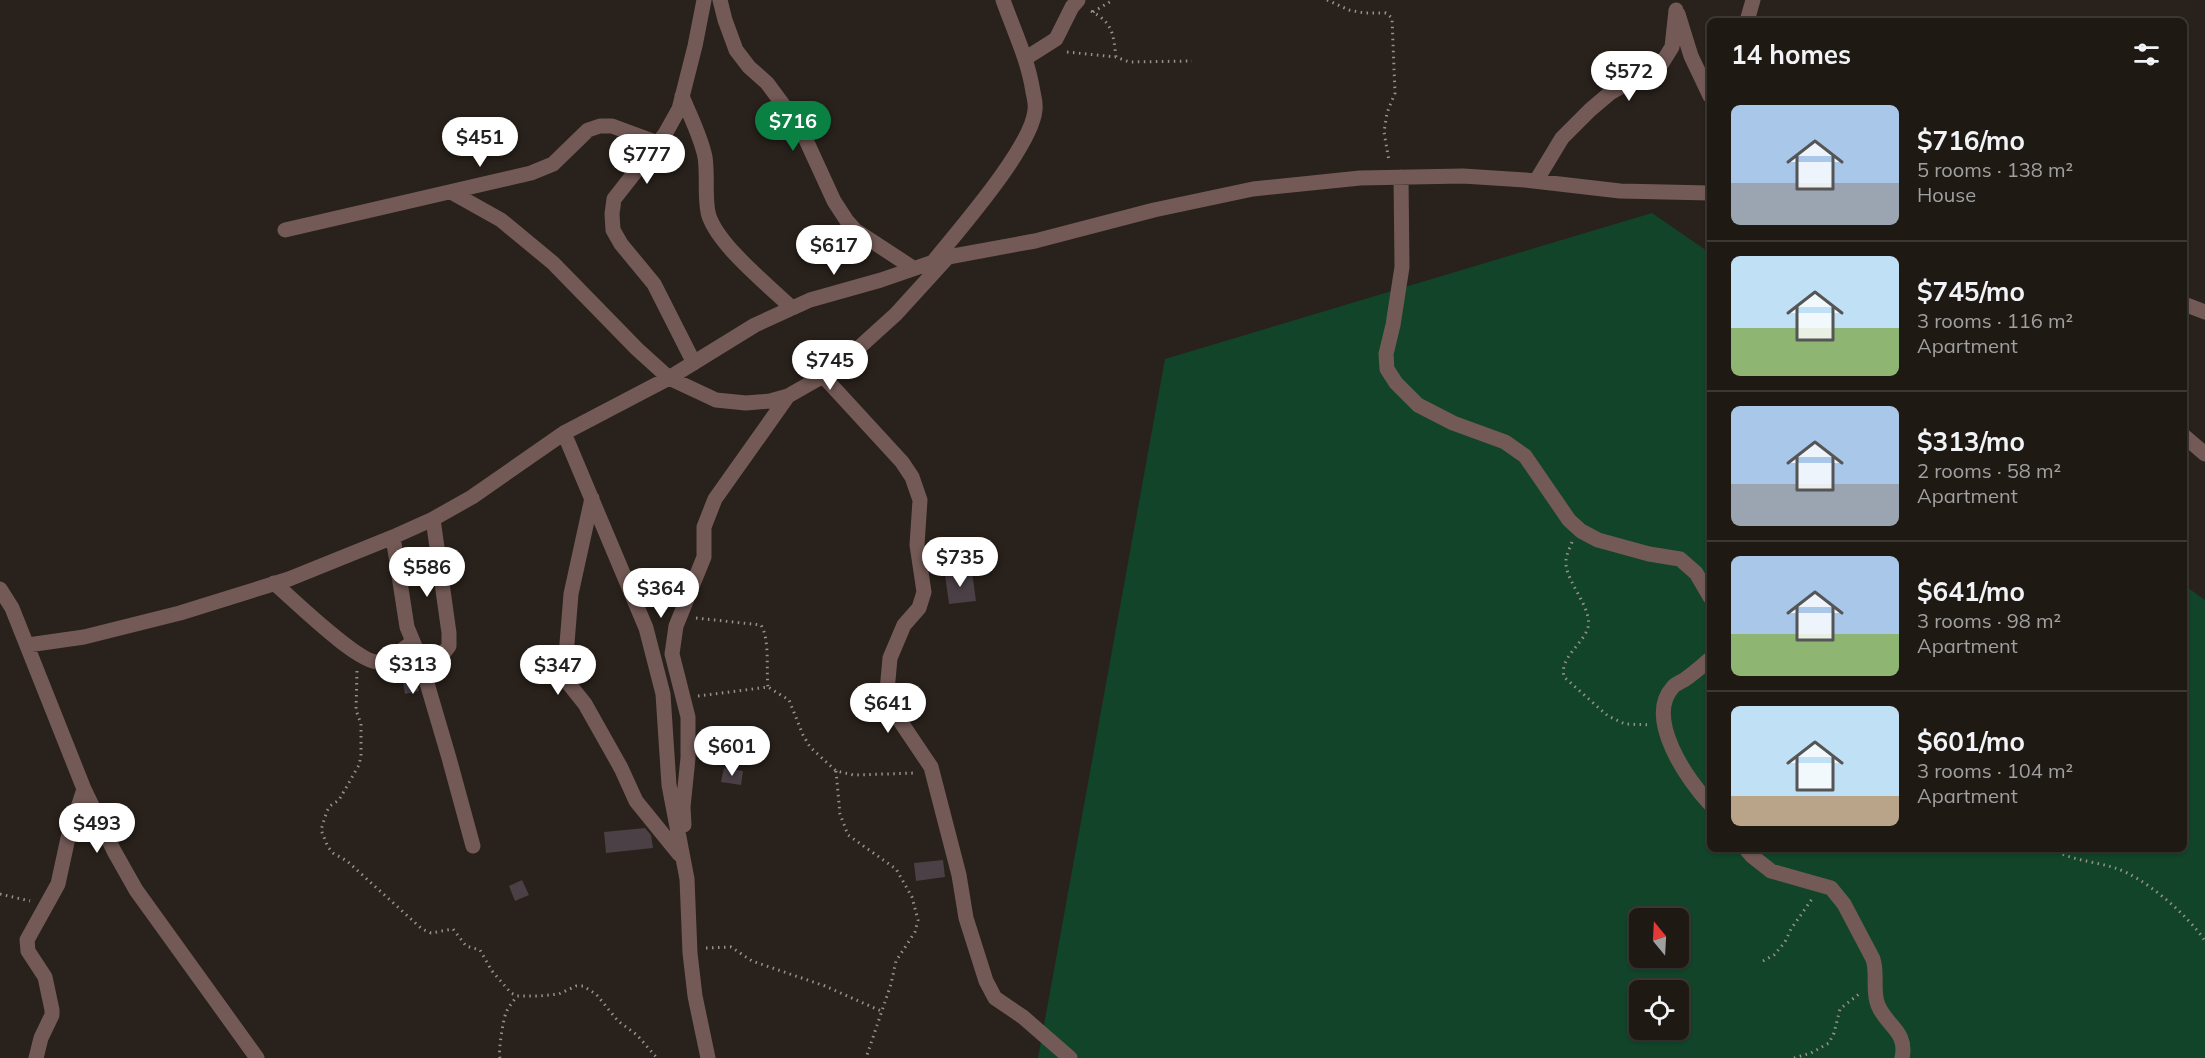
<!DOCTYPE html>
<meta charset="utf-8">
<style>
:root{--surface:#1f1914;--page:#2c2622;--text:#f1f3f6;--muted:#a1a0a0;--line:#3c3834;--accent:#0b8043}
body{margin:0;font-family:Mulish,sans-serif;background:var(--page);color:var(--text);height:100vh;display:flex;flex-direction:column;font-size:22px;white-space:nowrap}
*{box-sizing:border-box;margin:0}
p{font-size:20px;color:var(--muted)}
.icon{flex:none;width:33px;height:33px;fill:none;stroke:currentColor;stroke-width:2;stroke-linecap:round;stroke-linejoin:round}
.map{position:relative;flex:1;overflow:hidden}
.details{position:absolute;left:1707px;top:18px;width:480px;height:834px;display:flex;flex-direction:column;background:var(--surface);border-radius:9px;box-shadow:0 2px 4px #0004,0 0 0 2px var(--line)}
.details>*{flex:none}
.needle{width:39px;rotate:342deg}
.controls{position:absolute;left:1629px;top:908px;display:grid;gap:12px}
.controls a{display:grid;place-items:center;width:60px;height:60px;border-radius:9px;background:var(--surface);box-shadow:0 2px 4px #0004,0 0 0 2px var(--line);font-size:30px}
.price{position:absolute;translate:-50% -51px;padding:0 14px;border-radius:21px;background:#fff;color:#222;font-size:20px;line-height:39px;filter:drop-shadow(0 2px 3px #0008)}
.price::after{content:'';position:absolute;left:50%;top:36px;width:18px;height:14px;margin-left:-9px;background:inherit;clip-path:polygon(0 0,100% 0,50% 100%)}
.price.selected{background:var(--accent);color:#fff}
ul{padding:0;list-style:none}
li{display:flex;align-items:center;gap:18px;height:150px;padding:0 24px}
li+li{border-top:2px solid var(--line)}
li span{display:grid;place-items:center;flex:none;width:168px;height:120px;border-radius:9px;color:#555}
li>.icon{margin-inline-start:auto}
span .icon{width:72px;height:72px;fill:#fffc;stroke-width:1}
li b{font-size:26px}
h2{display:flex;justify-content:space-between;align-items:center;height:72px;padding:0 24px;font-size:26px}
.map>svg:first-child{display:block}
.green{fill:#114429;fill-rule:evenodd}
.building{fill:#4a4046}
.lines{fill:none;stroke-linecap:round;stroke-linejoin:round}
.path{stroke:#97908b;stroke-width:3;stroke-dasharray:1.5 4.5;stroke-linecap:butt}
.minor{stroke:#735a56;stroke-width:15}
</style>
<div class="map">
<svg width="2205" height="1058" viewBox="0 0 2205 1058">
<rect width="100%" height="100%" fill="#29211b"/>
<!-- green -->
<path class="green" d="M1652 213 1710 253V849H2184V585L2205 600V1058H1038L1165 359ZM1640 918H1678V957H1640ZM1640 990H1678V1029H1640Z"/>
<!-- building -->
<path class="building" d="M972 572 976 601 949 604 945 575Z
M409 657 419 691 405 694 400 664Z
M724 768 743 771 741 785 721 782Z
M645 828 651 835 653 848 606 853 604 832Z
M943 860 945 877 916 881 914 863Z
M522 880 529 895 515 901 509 886Z"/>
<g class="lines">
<!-- path -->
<path class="path" d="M1327 0 1349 10 1364 13H1386L1392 18 1395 93 1387 113 1384 132 1389 161
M1091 11C1113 23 1113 33 1116 57
M1093 12 1113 0
M1067 52 1116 57 1129 62 1192 61
M1572 542C1569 550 1565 557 1566 565 1568 584 1592 608 1588 627 1584 644 1559 657 1564 677L1608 716 1625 724 1651 725
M696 618 761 625C770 640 766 669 768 687
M357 671 356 710 361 724V756L359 765 339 800 330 806 327 811 321 830 328 847 333 853 347 861 422 929 431 933 453 929 466 946 480 950 492 971 511 993 517 996H539L559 994 576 986H583L596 994 618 1021 637 1035 657 1058
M698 696 768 687 789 700 803 735 810 747 836 771 854 775 916 773
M836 771 840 814 848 835 896 869 912 897 918 920 915 932 896 961 891 984 866 1058
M2052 849C2072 861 2094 861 2115 868 2144 877 2188 915 2205 941
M0 894 30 901
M706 948 731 947 752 961 825 986 881 1011
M1763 961 1774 955 1785 942 1791 929 1812 899
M500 1058C498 1052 503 1020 506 1013 508 1007 513 1002 517 996
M1794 1058 1811 1053 1829 1043 1834 1033 1840 1009 1859 994"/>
<!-- minor -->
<path class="minor" d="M720 0 725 20 736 50 749 67 767 83 801 129 834 201 847 221 855 230 913 268
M1678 14 1691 56 1710 96
M1747 21 1753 0
M1026 58 1056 39 1072 7 1078 0
M682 96C690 116 701 137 705 157 708 175 704 201 709 216 719 246 769 286 792 308
M1401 177 1402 267 1393 325 1386 354 1387 369 1396 383 1418 405 1453 423 1505 442 1525 456 1569 520 1581 531 1598 540 1649 554 1680 559 1696 573 1710 597
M1536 181 1562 138 1590 110 1610 93 1662 63 1672 47 1676 10
M451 192 501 220 553 263 637 349 669 378 716 400 746 403 770 401 788 396 823 376 842 363 896 314 948 257
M285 230 531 173 553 164 588 130 600 126H612L658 143
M933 262C958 231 1032 147 1035 110 1036 104 1034 97 1033 92 1028 59 1014 31 1003 0
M2184 304 2205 312
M694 363 654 284 621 244 613 230 612 214 614 199 665 134 679 109 695 46 704 0
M823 376 902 462 912 477 920 500 917 545 924 592 919 608 904 625 890 658 887 691 892 709 931 767 959 875 966 918 986 981 995 998 1023 1017 1070 1058
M564 433 646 628 663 694 669 785 687 879 690 953 695 996 708 1058
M2184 436 2205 454
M592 498 571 594 565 668 569 684 585 704 621 768 636 801 679 854
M393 537 407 627 419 656 449 758 473 846
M274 583C292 598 361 667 381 662 392 659 404 648 413 642
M0 589 12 608 84 789 114 851 136 890 257 1058
M28 645 84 637 180 613 289 579 393 537 433 519 472 497 564 433 669 378 755 325 810 300 881 280 948 257 1035 241 1154 210 1253 189 1360 178 1463 176 1525 180 1620 191 1710 193
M1710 659C1702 666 1693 674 1684 680 1681 682 1675 684 1673 687 1644 718 1688 781 1710 804
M425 678 449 646V633L433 519
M684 825 683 807 688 758V717L672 654 676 626 704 557V527L715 499 788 396
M1746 849 1752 856 1771 871 1831 888 1844 904 1873 959C1878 974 1872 991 1878 1005 1886 1026 1908 1031 1902 1058
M36 1058 41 1038 52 1015V1010L45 977 28 951 27 940 58 884 68 838 84 789"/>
</g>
</svg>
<div class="controls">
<a><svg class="needle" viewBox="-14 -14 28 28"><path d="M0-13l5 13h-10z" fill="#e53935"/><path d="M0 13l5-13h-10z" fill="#a1a0a0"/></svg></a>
<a><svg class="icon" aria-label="locate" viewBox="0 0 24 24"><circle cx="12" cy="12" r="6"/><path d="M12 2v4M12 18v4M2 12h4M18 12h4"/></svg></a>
</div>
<b class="price" style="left:1629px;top:102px">$572</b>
<b class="price selected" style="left:793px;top:152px">$716</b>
<b class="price" style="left:480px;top:168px">$451</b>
<b class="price" style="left:647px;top:185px">$777</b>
<b class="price" style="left:834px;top:276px">$617</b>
<b class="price" style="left:830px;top:391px">$745</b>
<b class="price" style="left:960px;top:588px">$735</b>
<b class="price" style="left:427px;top:598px">$586</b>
<b class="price" style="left:661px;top:619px">$364</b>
<b class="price" style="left:413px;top:695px">$313</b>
<b class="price" style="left:558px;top:696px">$347</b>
<b class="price" style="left:888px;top:734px">$641</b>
<b class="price" style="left:732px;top:777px">$601</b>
<b class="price" style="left:97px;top:854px">$493</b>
<section class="details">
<h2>14 homes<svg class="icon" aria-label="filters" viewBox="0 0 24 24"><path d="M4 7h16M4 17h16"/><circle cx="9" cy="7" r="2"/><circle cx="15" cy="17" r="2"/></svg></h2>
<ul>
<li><span style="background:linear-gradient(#a9c7e8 65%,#9aa5b1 0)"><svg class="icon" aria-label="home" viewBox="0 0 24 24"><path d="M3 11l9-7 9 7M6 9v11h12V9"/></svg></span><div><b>$716/mo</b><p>5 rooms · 138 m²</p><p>House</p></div></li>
<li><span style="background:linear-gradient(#bfe0f5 60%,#8fb573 0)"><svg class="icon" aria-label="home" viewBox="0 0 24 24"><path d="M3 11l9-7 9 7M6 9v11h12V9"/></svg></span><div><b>$745/mo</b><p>3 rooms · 116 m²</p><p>Apartment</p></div></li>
<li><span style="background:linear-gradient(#a9c7e8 65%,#9aa5b1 0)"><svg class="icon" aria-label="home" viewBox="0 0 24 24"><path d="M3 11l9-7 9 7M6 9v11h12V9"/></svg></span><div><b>$313/mo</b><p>2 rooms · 58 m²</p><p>Apartment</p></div></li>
<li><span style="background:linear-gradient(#a9c7e8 65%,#8fb573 0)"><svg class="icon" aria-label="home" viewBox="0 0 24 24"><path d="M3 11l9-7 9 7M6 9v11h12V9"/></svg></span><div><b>$641/mo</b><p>3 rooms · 98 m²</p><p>Apartment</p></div></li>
<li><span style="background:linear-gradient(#bfe0f5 75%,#b9a48a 0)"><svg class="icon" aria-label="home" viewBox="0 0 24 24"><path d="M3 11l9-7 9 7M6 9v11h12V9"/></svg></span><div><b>$601/mo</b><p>3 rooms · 104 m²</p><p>Apartment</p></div></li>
</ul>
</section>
</div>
